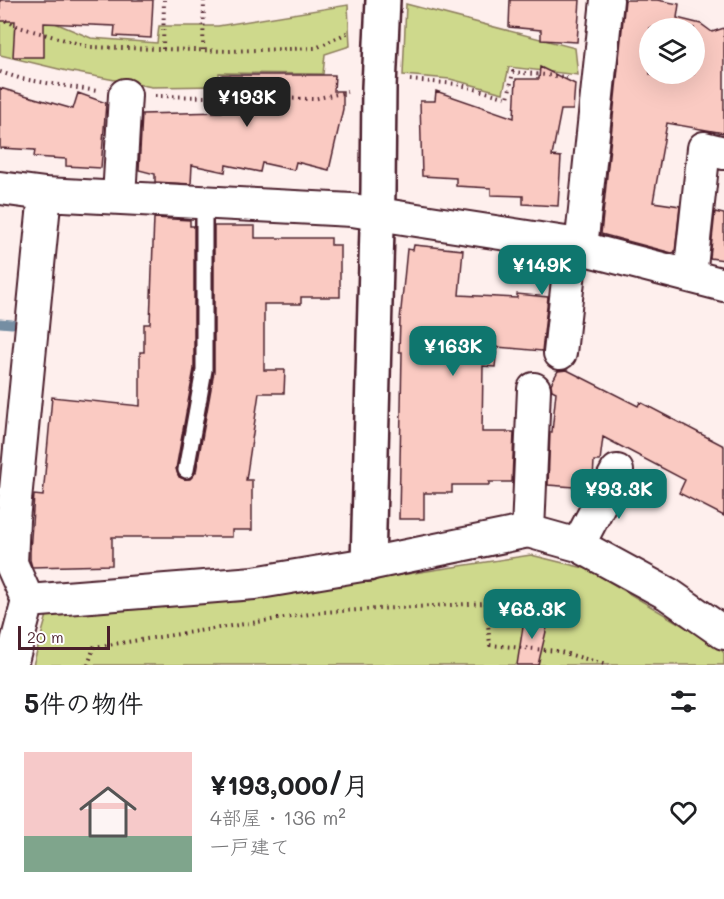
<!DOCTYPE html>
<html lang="ja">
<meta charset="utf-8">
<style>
:root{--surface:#fff;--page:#f2f2f2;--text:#202124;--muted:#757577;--line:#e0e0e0;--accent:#0f766e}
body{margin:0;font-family:Mali,"Klee One",sans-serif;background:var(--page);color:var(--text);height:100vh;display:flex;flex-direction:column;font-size:22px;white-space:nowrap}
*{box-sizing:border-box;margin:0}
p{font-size:20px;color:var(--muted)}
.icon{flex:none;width:33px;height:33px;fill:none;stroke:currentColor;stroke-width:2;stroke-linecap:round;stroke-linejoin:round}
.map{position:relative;height:665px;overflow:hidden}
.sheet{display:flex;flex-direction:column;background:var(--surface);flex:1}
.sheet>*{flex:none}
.tools{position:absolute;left:639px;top:18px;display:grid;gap:12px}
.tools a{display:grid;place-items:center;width:66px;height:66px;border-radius:50%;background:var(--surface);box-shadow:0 6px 24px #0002;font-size:30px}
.scale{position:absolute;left:18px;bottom:15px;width:92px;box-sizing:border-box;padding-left:6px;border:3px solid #4a1f2b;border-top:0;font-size:16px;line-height:21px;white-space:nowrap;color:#4a1f2b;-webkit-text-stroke:4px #fff;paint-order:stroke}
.price{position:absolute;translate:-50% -51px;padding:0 14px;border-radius:12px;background:var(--accent);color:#fff;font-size:20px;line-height:39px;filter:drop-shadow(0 2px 3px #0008)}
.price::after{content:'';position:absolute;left:50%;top:36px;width:18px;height:14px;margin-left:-9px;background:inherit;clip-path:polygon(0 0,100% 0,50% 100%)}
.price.active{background:#222;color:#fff}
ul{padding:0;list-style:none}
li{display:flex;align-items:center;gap:18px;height:150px;padding:0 24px}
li+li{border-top:2px solid var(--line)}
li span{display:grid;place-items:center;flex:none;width:168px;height:120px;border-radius:0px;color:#555}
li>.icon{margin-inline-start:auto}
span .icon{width:72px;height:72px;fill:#fffc;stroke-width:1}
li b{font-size:26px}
h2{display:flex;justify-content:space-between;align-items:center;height:72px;padding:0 24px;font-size:26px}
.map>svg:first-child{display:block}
.green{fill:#ced98c;stroke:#8c7c5c;stroke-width:1.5}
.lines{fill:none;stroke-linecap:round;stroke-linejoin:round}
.stream{stroke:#758ea3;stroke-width:9}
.building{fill:#facac2;stroke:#4a1f2b;stroke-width:1.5;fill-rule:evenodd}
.lane-casing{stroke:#4a1f2b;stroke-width:20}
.street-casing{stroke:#4a1f2b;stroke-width:36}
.secondary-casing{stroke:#4a1f2b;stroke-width:38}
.path{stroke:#4a1f2b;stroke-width:4;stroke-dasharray:1.5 4.5;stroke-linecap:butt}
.lane{stroke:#fff;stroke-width:15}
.street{stroke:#fff;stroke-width:32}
.secondary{stroke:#fff;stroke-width:33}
</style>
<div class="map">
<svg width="724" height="665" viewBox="0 0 724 665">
<rect width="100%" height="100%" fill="#feefed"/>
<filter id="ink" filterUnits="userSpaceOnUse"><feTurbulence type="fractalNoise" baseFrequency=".0167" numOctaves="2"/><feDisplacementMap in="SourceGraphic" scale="12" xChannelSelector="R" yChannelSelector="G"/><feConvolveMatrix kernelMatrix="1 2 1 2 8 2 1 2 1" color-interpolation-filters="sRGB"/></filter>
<g filter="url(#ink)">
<!-- green -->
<path class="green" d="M0 0 91 38 157 43 159 26H218L348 5 350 46 325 54 323 74 219 73V86L152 87 67 71 0 55Z
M406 4 575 48 578 75 509 67 503 93 450 79 403 75Z
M531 555 588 569 719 647 724 653V665H33L49 608 251 598Z"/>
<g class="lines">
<!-- stream -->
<path class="stream" d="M0 323 12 324"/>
</g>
<!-- building -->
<path class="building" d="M0 0H153L151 38 114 36 115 26 44 23V57H13L15 21H0Z
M510 0H580L577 42 541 40V30L509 27Z
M625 0H657L679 4 677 18 701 24 712 32 724 28V133L667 123 653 202 680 206 675 252 672 253 601 234ZM650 28H694V74H650Z
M540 67 575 84 573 110H561L552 156 561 157 558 206 523 204V196L491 195V188L456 186V178L422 176 420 101H435L436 91 514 118 516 79H539Z
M222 75H335L334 91H343V109L329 170 296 162 294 170 262 163 260 172 226 165 225 172 192 165 191 184 155 182V174L139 170 142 114 222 112Z
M0 88 73 109 78 93 106 103 101 168 66 166V159L34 157 35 150 0 148Z
M715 212 724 214V260L710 258Z
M154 218 190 220V226H194V369L176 469 179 477 184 479H190L196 472 214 372V226H255V238H331V245H340V297H301V304H264V370H285L284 393H259L246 480H252V530H232V537H112V565L32 567 30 560V552L34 495 43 496 52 397 140 406V352H144V324H150Z
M414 245 463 250 459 295 517 298V294L548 297 542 351 497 347 495 367 483 366 482 432H514L512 482H489V485H452V493H424V519H399L402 352H399L400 320 407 249 413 250Z
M567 370 638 406 640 402 724 446V516L679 493 685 480 603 437 600 461H594L593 479 588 488 548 485 550 432H552L556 392 552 390 551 384 558 371Z
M525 614 549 619 538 665H517Z"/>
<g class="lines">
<defs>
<path id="lane" d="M186 470 204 370V201"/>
<path id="street" d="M0 188 45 194 352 210 572 244 581 248 724 285
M119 197 125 95
M581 248 607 0
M690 276 704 148 724 153
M560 353 572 244
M528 531 534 389
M578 545 617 471
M28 601 11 563 13 520 45 194
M11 665 28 601 254 583 368 564 528 531 578 545 668 594 724 633"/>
<path id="secondary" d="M368 564 378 190 379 87 383 0"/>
</defs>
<!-- lane casing -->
<use href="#lane" class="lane-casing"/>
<!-- street casing -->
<use href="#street" class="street-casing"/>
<!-- secondary casing -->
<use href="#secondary" class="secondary-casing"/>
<!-- path -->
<path class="path" d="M0 18 19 27 90 47 229 51 316 48 349 32
M163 49 164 0
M203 50 204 0
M0 72 22 79 97 91
M410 80 457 84 508 98 513 72 567 77
M155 96 313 99 347 92
M88 665 94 647 323 612 486 603 490 645 557 651 608 665"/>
<!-- lane -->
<use href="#lane" class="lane"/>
<!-- street -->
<use href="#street" class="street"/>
<!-- secondary -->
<use href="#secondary" class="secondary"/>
</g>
</g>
</svg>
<div class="tools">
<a><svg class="icon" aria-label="layers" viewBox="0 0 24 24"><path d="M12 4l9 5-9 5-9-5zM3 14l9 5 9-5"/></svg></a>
</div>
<div class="scale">20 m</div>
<b class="price active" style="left:247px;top:128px">¥193K</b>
<b class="price" style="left:542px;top:296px">¥149K</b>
<b class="price" style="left:453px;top:377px">¥163K</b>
<b class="price" style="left:619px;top:520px">¥93.3K</b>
<b class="price" style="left:532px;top:640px">¥68.3K</b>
</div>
<section class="sheet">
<h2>5件の物件<svg class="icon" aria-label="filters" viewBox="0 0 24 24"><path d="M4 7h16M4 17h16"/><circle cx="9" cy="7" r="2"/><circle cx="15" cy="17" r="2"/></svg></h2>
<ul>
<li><span style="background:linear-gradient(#f6c9c9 70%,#7fa58c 0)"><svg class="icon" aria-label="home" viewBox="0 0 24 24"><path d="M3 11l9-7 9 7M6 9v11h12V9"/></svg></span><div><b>¥193,000/月</b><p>4部屋 · 136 m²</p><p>一戸建て</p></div><svg class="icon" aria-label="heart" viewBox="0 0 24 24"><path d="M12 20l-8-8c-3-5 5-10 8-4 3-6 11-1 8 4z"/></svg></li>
</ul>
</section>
